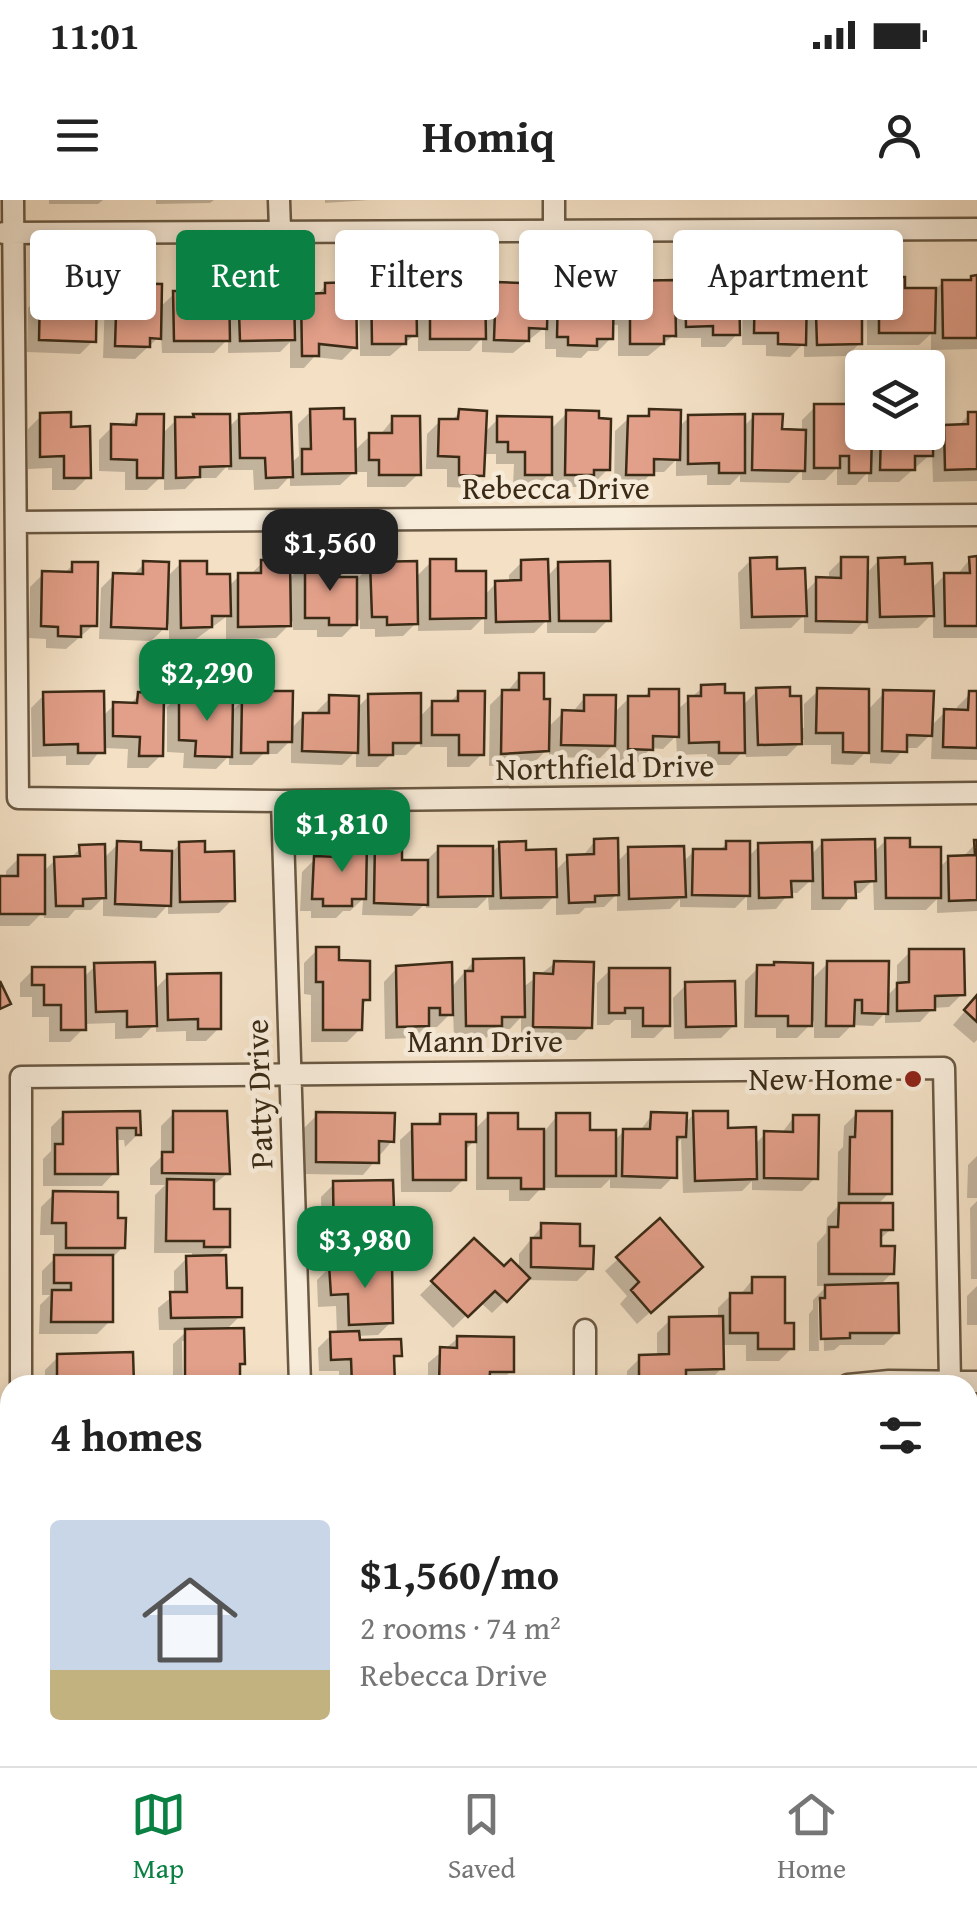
<!DOCTYPE html>
<meta charset="utf-8">
<style>
:root{--surface:#fff;--page:#f2f2f2;--text:#222;--muted:#767676;--line:#e0e0e0;--accent:#0b8043}
body{margin:0;font-family:"Gentium Book Plus",serif;background:var(--page);color:var(--text);height:100vh;display:flex;flex-direction:column;font-size:38px;white-space:nowrap}
*{box-sizing:border-box;margin:0}
p{font-size:32px;color:var(--muted)}
.icon{flex:none;width:55px;height:55px;fill:none;stroke:currentColor;stroke-width:2;stroke-linecap:round;stroke-linejoin:round}
.map{position:relative;flex:1;overflow:hidden}
.side{position:absolute;left:0px;top:1175px;width:978px;height:392px;display:flex;flex-direction:column;background:var(--surface);border-radius:30px 30px 0 0;box-shadow:0 5px 15px #0003}
.side>*{flex:none}
.hud{position:absolute;left:30px;top:30px;width:918px;height:90px;display:flex;gap:20px}
.fabs{position:absolute;left:845px;top:150px;display:grid;gap:20px}
.fabs a{display:grid;place-items:center;width:100px;height:100px;border-radius:10px;background:var(--surface);box-shadow:0 5px 15px #0003;font-size:50px}
.price{position:absolute;translate:-50% -85px;padding:0 22px;border-radius:20px;background:var(--accent);color:#fff;font-size:32px;line-height:65px;filter:drop-shadow(0 2px 5px #0008)}
.price::after{content:'';position:absolute;left:50%;top:60px;width:30px;height:22px;margin-left:-15px;background:inherit;clip-path:polygon(0 0,100% 0,50% 100%)}
.price.selected{background:#222;color:#fff}
ul{padding:0;list-style:none}
li{display:flex;align-items:center;gap:30px;height:250px;padding:0 50px}
li+li{border-top:2px solid var(--line)}
li span{display:grid;place-items:center;flex:none;width:280px;height:200px;border-radius:10px;color:#555}
li>.icon{margin-inline-start:auto}
span .icon{width:120px;height:120px;fill:#fffc;stroke-width:1}
li b{font-size:42px}
h2{display:flex;justify-content:space-between;align-items:center;height:120px;padding:0 50px;font-size:42px}
.chip{padding:0 35px;border-radius:10px;background:var(--surface);box-shadow:0 5px 15px #0003;font-size:35px;line-height:90px}
.chip.selected{background:var(--accent);color:#fff}
.status{display:flex;justify-content:space-between;align-items:center;height:70px;padding:0 50px;background:var(--surface);direction:ltr}
.status svg{height:28px;fill:currentColor}
header{display:flex;justify-content:space-between;align-items:center;height:130px;padding:0 50px;background:var(--surface);font-size:45px;font-weight:700}
.dock{display:flex;justify-content:space-around;align-items:center;height:140px;border-top:2px solid var(--line);background:var(--surface);font-size:28px;color:var(--muted)}
.dock a{display:grid;justify-items:center;gap:5px}
.dock .selected{color:var(--accent)}
.map>svg:first-child{display:block}
.shadow{fill:#0003}
.building{fill:#e29f89;stroke:#3b2b16;stroke-width:2.5}
.lines{fill:none;stroke-linecap:round;stroke-linejoin:round}
.street-casing{stroke:#695842;stroke-width:25}
.street{stroke:#f7ebd9;stroke-width:20}
.poi-dot{fill:#8f2418;stroke:#f7ebd9;stroke-width:4}
.labels{text-anchor:middle;stroke-width:9;stroke-linejoin:round;paint-order:stroke}
.street-label{font-size:32px;fill:#3b2b16;stroke:#f7ebd9}
.poi-label{font-size:32px;fill:#3b2b16;stroke:#f7ebd9;text-anchor:end}
</style>
<div class="status"><b>11:01</b><svg viewBox="0 0 49 12"><path d="M0 12V9h3v3zM5 12V6h3v6zM10 12V3h3v9zM15 12V0h3v12zM26 1h20v11H26zM47 4h2v5h-2z"/></svg></div>
<header><svg class="icon" aria-label="menu" viewBox="0 0 24 24"><path d="M4 6h16M4 12h16M4 18h16"/></svg>Homiq<svg class="icon" aria-label="person" viewBox="0 0 24 24"><circle cx="12" cy="8" r="4"/><path d="M4 21q1-7 8-7t8 7"/></svg></header>
<div class="map">
<svg width="977" height="1566" viewBox="0 0 977 1566">
<rect width="100%" height="100%" fill="#f3e0c5"/>
<filter id="stains"><feTurbulence type="fractalNoise" baseFrequency=".002" numOctaves="4"/><feColorMatrix values="0 0 0 0 .2 0 0 0 0 .09 0 0 0 0 .02 0 0 0 .5 -.17"/></filter>
<radialGradient id="worn" r=".72"><stop offset=".6" stop-color="#630" stop-opacity="0"/><stop offset="1" stop-color="#630" stop-opacity=".3"/></radialGradient>
<!-- shadow -->
<path class="shadow" d="M49 0H103L98 4H49Z
M156 0H214L210 3 156 4Z
M325 0H369L325 3Z
M756 79 781 94 808 95 816 86H829L835 81 869 90 880 79 902 90H935L943 82 977 80V149L931 150V134L919 145H867V107L859 115 860 143 847 156 804 157V143L790 157 766 156V145H742L743 92Z
M591 80 611 95 623 83 673 97 686 84 739 132 725 147H701V138H674V135L648 156H618V125H611V138L598 151H588L581 158 556 157V149H545V127L513 153 482 152V138L470 151H418V132L390 156H360L359 97 372 84 414 109 431 92H453L462 83 483 99 497 85 545 107 559 94H576Z
M73 85 93 141 80 154 27 152 28 108 41 95 62 96Z
M118 85 159 108 174 94 202 93 208 87 227 98 240 85 292 107 302 96H316L326 85 355 147 342 160 314 157 304 168H290V142L280 152 228 153V139L214 153H162L161 135 135 159 103 158 105 98Z
M815 207H862V232H928V209H931V241L945 227H957L969 215 977 214V281L933 282 932 253 899 282H868V272L856 285H837V268L825 280H802V270L789 283 740 282V275L730 285H707V275L676 276V260L664 272H652L639 287H614L615 231 629 218H644L650 212 678 228 689 217 742 228 754 216 780 231 802 232V220Z
M311 211 342 221 353 252 370 236 380 235 393 219 418 274 405 287H367V272H354L340 285 290 286V276L278 289 254 290 253 270H228V265L216 278H196L185 289 164 290V274L147 290H125V272L99 271V240L112 227H127L138 216 161 235 176 220 228 228 240 216 290 264 299 256 298 224Z
M460 212 484 233 498 219 550 230 567 213 608 269 595 282H584L578 287H553V270L536 287H513L514 264H496V254H483L482 275 469 288 447 287V269H426L427 234 440 221 450 222Z
M41 216 69 229 88 277 75 290H52V268L28 269V229Z
M842 359 866 374 879 360 903 367 930 390 945 375H957L970 359H977V438H933V413L918 428 868 429 867 418 852 434 804 433V415L791 428 740 429 738 373 751 360 775 372 804 393 817 380H829V372Z
M306 362 330 379H357L371 365 415 378 431 362 484 396 496 383H509V375L522 362 546 378 559 364 608 420 595 433H547V420L534 433 484 434V417L471 430 418 431V421L403 436 375 437V429H360V419L342 437H317V430H293V421L276 438 226 439V417L196 439H169V424L151 441 99 439 101 388 114 375 132 376 144 364 166 378 181 363 228 387 239 376H249L262 363 288 380Z
M73 365 96 423 66 449 46 448V439L29 438 30 387 43 374H63Z
M520 476 541 501 547 528 563 513H572L585 497 613 514 629 498H643L650 491 676 511 702 488 742 506 758 490 800 528H804V504L818 491 867 511 884 493 930 527 945 512H957V507L970 494H977V560L931 559 932 533 917 548H905L891 564 870 563V548L853 565 831 564V545H804V539L787 556 746 557 745 549 730 565H707V554L677 555 676 536 663 549 651 548 638 562H616V542L600 558 549 557V547L534 563 489 566 490 505 503 492H507Z
M262 493 290 530 304 515 317 516V511L330 498 356 509 369 496 419 518 433 503H449L459 493 482 554 469 567H447V547H420V541L406 555H390L378 567H356V551L342 565 291 563V540L277 554H263L252 565H229V556L216 569 183 568 184 553 167 552V507L180 494 230 513 243 500H256Z
M44 495 102 517 114 505H129L139 495 161 555 148 568H127L128 549 102 548 89 565H66V556L32 557 31 508Z
M886 640 938 669 949 658H962L977 642V711L937 713V699L926 710H874L873 680 860 693H853L840 710H811V680L797 693H789L776 709 747 710V696L735 708 680 707V699L670 709 617 711V694L604 707 585 708 579 714 556 715V694L542 709 489 710 488 697 477 708H426V703L412 716 362 715 363 699 350 711H343L336 718H311V711H300L302 672 315 659H329L342 642 365 653 376 642 399 662H425L439 648 490 654 501 644 524 652 554 672 568 658 582 657 595 641 616 663 629 650 682 663 694 651H719L727 643 748 657 759 646 810 656 823 642 873 653Z
M118 644 138 653H171L180 644 203 654 232 700 219 713 168 714V705L156 718 103 716V698L91 710H75L68 718H44L43 712 29 726H0V679H6V671L19 658 42 673 55 660 69 659 81 648 103 659Z
M317 750 337 763 368 799 360 807V829L347 842H311V795L304 794V763Z
M910 752 962 794 949 807 933 808 920 822 885 823V813L873 826 852 825 839 838H814V821L797 838H776V828H744L745 781 758 768 810 781 828 763 886 797 897 786V765Z
M474 761 522 788 555 763 589 827 576 840 521 839V817L510 829H495L486 838H454L453 811 437 827H425L414 838 385 839 384 782 397 768 450 789Z
M95 766 153 791 168 776 219 828 206 841H186V831L156 832V823L141 838 115 839V823L83 824V829L70 842H49V817H32V797H20V783L33 770 83 778Z
M610 770 667 825 654 838H631V820H615L609 825H597V783Z
M686 785 734 825 721 838 674 839 673 798Z
M977 797V840L974 843 953 825Z
M138 913V934L125 947 124 940H115V972L102 986H43V959L51 951V927L64 914Z
M174 913 228 973 212 986V1011L227 1046 216 1058 224 1090 240 1116 225 1131 242 1163 237 1168 238 1185H188V1141H182L183 1185H173V1144L188 1130H159L158 1108 174 1095V1071L187 1058H192V1053H154L155 995 165 985H150V968L161 957V926Z
M857 913 889 993 877 1005 891 1029 879 1040V1048L892 1073 879 1086 897 1132 884 1145H840L834 1150 824 1151 823 1096 818 1101 819 1151H809V1114L813 1109V1100L827 1086H817V1043L826 1033 827 1018 837 1007 838 952 843 947 844 926Z
M694 914 754 945 765 934H781L794 917 815 978 802 991 752 990V981L742 991 683 993 681 939 675 945 674 976 661 989 610 988V979L601 988H541L529 1001H509V990H476V939L464 951V979L451 992H401L400 940 414 927H432L442 917 474 930 489 915 516 932H544L557 916 587 933 614 941 624 931 639 932 652 915 684 924Z
M317 915 392 941 363 975 304 974V928Z
M977 956V998H967L968 965Z
M334 984 391 1008 383 1016V1045L370 1058 322 1059 321 997Z
M54 994 115 1020 123 1047 111 1059 110 1121 97 1134H39L40 1105 50 1095H42V1071L54 1059V1035H40L41 1007Z
M977 1001V1079H971L970 1008Z
M542 1026 577 1048 590 1068 577 1081 526 1080 492 1113 480 1102 453 1128 420 1095 474 1041 504 1070 519 1071V1054Z
M618 1059 687 1079 637 1124 620 1104 627 1096 605 1071Z
M330 1067 391 1122 378 1135 357 1136V1142L399 1154 392 1162V1185H339V1171H319L318 1148 331 1135 337 1134 336 1106 318 1107 317 1080Z
M753 1079 783 1125 792 1148 779 1161H746V1145H721L722 1168 709 1181 627 1185V1171L640 1158 657 1157V1133L670 1120 718 1119V1108L731 1095H740Z
M977 1086V1125H967V1096Z
M458 1138 511 1171 498 1184 428 1185V1163Z
M58 1157 132 1185H45V1170Z
M0 1349H10V1358H0Z
M10 1402V1451L0 1454V1405Z
M64 1558H139V1566H64Z
M164 1558H231V1561L245 1566H174L164 1564Z
M323 1558H397L393 1566H323Z
M434 1558H513V1566H434Z
M593 1558H661V1566H593Z
M698 1558H769L768 1566H698Z
M863 1558H934V1565L863 1566Z"/>
<!-- building -->
<path class="building" d="M977 75V138H943L942 80H971V76Z
M590 77 614 78 613 139H597V146L568 145V137H557L558 91 589 92Z
M755 77H784V92H807L806 145 778 144V133H754Z
M871 77 872 106H862V144L817 145 815 84H834V78Z
M879 77H905V88H936L935 133H879Z
M485 80 486 139H430V90H461V81Z
M675 80 676 136H664V144H630V113H622V81Z
M739 80 740 135H713V126L686 127 685 82Z
M416 81 417 136H406V144H372L371 82Z
M72 82 97 83 96 142 39 140 40 93H72Z
M264 82 265 94 294 93 295 140 240 141 238 83Z
M356 82 357 148 319 144V156H302L301 94 325 93V83Z
M496 82 548 84 547 129 529 128V141L494 140Z
M117 83 162 84 161 139 150 138V147L115 146Z
M207 85H229L230 141H174L173 91H207Z
M814 204H862V232H872L871 273H849V256H840V268H814Z
M928 207H934L933 256H915V270H880L881 232H928Z
M344 208V219H355L356 273 302 274V249H311L310 209Z
M459 209 487 211 484 276 459 275V257L438 256 439 219H458Z
M649 209 681 210 680 260 654 259V275H626L628 216H649Z
M566 210 599 211V218L611 219 610 270H594V275H565Z
M71 212V227L90 226 91 278H64V256L40 257V213Z
M291 212 293 277 266 278 265 258H240L239 214Z
M968 212H977V269L945 270 944 225 968 224Z
M137 214H164L163 278H137V260L111 259V224L136 225Z
M193 214H230L231 266 200 267V277L176 278 175 217H194Z
M745 214V273H719V263L688 264V215Z
M753 214H783L782 229 806 230 805 271 752 270Z
M392 216H420L421 275H379V260H369V233H392Z
M497 216 552 217V275H525V252H508V242H497Z
M977 356V426H945L944 373H970L969 357Z
M777 357V369L805 368 807 416 752 417 750 358Z
M841 357H868L867 422 816 421V377L841 378Z
M905 357V364L932 363 934 416 880 417 878 358Z
M430 359H456V371H486V418L430 419Z
M548 359 550 421 496 422 495 381 521 380V360Z
M261 360H290L291 426 238 427V373H261Z
M305 360H333V377H357V425H329V418H305Z
M143 361 169 362 167 429 111 427 113 373 143 374Z
M180 361H207V374H230L231 416H212V427L181 428Z
M417 361 418 424 387 425V417H372L370 362Z
M610 361 611 421H559L558 362Z
M72 362H98L97 426H81V437L58 436V427L41 426 42 371 72 372Z
M519 473H544V499H550L549 551 501 554 502 490H519Z
M725 484V493H744L745 553H719V542L689 543 688 496H701V485Z
M790 487V496H801L802 544 758 545 756 488Z
M817 488 869 489V553L843 552V533H816Z
M649 489H679V537L653 536V550L628 549V496H649Z
M883 490 934 491 932 536 907 535V552L882 551Z
M104 491 105 553H78V544L44 545 43 492Z
M261 491H293L292 542H268V553H241L242 497H261Z
M458 491H485L484 555H459V535H432V501H458Z
M969 491H977V548L943 547 944 509 968 510Z
M138 492 164 493 163 556H139L140 537 113 536V502L137 503Z
M179 492H198V497H233L232 557 195 556 196 541 179 540Z
M421 493V543H393V555H369L368 494Z
M329 495 359 496 358 553 302 551 303 513H329Z
M584 495H616L615 546 561 545 562 510 584 511Z
M618 638 619 695 595 696V702L569 703 567 655 594 654V639Z
M885 638H910V647H941V698H886Z
M375 639H402V660H428V705L374 703Z
M875 639 876 681 855 682 856 698H823L822 640Z
M341 640H367L366 699H352V706H323V699H312L314 656 340 657Z
M974 640H977V700L949 701 948 656 975 655Z
M117 641 141 642V650L172 651 171 706 115 704Z
M205 641V652L234 651 235 701 180 702 179 642Z
M526 641V650L556 649 557 697 501 698 499 642Z
M726 641H750V696L692 695 693 649H726Z
M812 642 813 681H791L792 697 759 698 758 643Z
M105 644 106 698 83 699V706H56L54 657 80 656 79 645Z
M438 646H493V696L438 697Z
M684 646 686 697 629 699 628 647Z
M18 655H45V714H0V676H18Z
M316 747H339V760L370 761V800H363L362 830H323V782H316Z
M909 749H964L965 795 935 796V810L897 811V783L909 782Z
M524 758 525 817H502V826H466L465 771H473V759Z
M554 761 594 762 592 828 533 827 534 773 553 774Z
M827 761H889L888 814 862 813V800H855L854 826H826Z
M155 762 157 826 127 827V811L96 812 94 763Z
M452 762 453 815H440V808H429V826L397 827 396 766Z
M774 762 813 763 812 826H788V816H756L757 765H774Z
M32 767H85L86 830H61V805H44V785H32Z
M609 768H670V826H643V808H625V813H609Z
M221 773V829H198V819L168 820 167 774Z
M0 781 11 804 0 809Z
M735 781 736 826 686 827 685 782Z
M977 795V822L964 810Z
M140 911 141 935H136V928H117L118 974H55V944H63V912Z
M173 911H227L230 974 162 973V952H173Z
M693 911H728V928L756 927 757 979 695 981Z
M856 911H892V994H849L850 937H855Z
M316 912 395 913 394 942 379 941V963L316 962Z
M651 912 687 913 686 937H677V978L622 976 623 929H650Z
M488 913H518V929H544V989H521V978H488Z
M556 913H590V930H616V976H556Z
M440 914H476V942H466V980H413L412 924H440Z
M793 915H819L818 979 764 978V931L793 932Z
M167 979 214 980V1009H230V1047H204V1041H166Z
M393 980 394 1009H386V1046L334 1047 333 981Z
M53 991 118 992V1018H126L125 1048H66V1023H52Z
M839 1003H893V1030H881V1046H895L894 1074H829V1027H838Z
M660 1018 703 1067 651 1113 631 1090 639 1082 616 1057Z
M541 1023 580 1024V1046H594L593 1069 531 1067V1038H541Z
M474 1038 504 1066 511 1059 530 1078 507 1102 495 1091 468 1117 431 1081Z
M54 1055H113V1122H51L52 1090H71V1083H54Z
M226 1055 227 1088H242V1117L171 1118 170 1092H187L186 1056Z
M392 1063 393 1123 349 1125 348 1094 331 1095 329 1065Z
M752 1077H785V1123H794V1149H758V1133H730V1093H752Z
M898 1083 899 1133H850V1138L821 1139 820 1098H825V1085Z
M723 1116 724 1169 686 1170V1182L639 1183V1155L669 1154V1117Z
M244 1128 245 1164H240V1185H185V1129Z
M359 1131 360 1140 401 1139 402 1156H394L395 1185H352L351 1159 331 1160 330 1132Z
M457 1136 514 1137V1172H490L489 1185H439L440 1147 457 1148Z
M133 1152 134 1185H57V1154Z
M968 1242H976V1301H968Z
M0 1290H10V1346H0Z
M10 1400V1443L0 1446V1402Z
M75 1558H142L141 1566H75Z
M186 1558H248V1566H186Z
M353 1558H396V1566H353Z
M446 1558H515V1566H446Z
M605 1558H663V1566H605Z
M710 1558H771V1566H710Z
M875 1558H936V1566H875Z"/>
<g class="lines">
<defs>
<path id="street" d="M13 0 18 598 282 601 977 593
M279 0 280 30
M554 0V31
M4 33 977 29
M16 322 977 315
M282 601 300 1185
M585 1130V1185
M21 1185V877L944 868 950 1182
M848 1185 889 1181 977 1182
M30 1558V1566
M571 1558V1566
M840 1558V1566
M301 1566V1558"/>
</defs>
<!-- street casing -->
<use href="#street" class="street-casing"/>
<!-- street -->
<use href="#street" class="street"/>
</g>
<!-- markers -->
<circle class="poi-dot" cx="913" cy="879" r="10"/>
<g class="labels">
<!-- street labels -->
<g class="street-label">
<text x="556" y="299">Rebecca Drive</text>
<text transform="translate(605 567) rotate(-1)" y="11">Northfield Drive</text>
<text x="485" y="852">Mann Drive</text>
<text transform="translate(259 894) rotate(-92)" y="11">Patty Drive</text>
</g>
<!-- poi labels -->
<g class="poi-label">
<text x="893" y="890">New Home</text>
</g>
</g>
<rect width="100%" height="100%" filter="url(#stains)"/>
<rect width="100%" height="100%" fill="url(#worn)"/>
</svg>
<div class="fabs">
<a><svg class="icon" aria-label="layers" viewBox="0 0 24 24"><path d="M12 4l9 5-9 5-9-5zM3 14l9 5 9-5"/></svg></a>
</div>
<b class="price selected" style="left:330px;top:394px">$1,560</b>
<b class="price" style="left:207px;top:524px">$2,290</b>
<b class="price" style="left:342px;top:675px">$1,810</b>
<b class="price" style="left:365px;top:1091px">$3,980</b>
<div class="hud">
<a class="chip">Buy</a>
<a class="chip selected">Rent</a>
<a class="chip">Filters</a>
<a class="chip">New</a>
<a class="chip">Apartment</a>
</div>
<section class="side">
<h2>4 homes<svg class="icon" aria-label="filters" viewBox="0 0 24 24"><path d="M4 7h16M4 17h16"/><circle cx="9" cy="7" r="2"/><circle cx="15" cy="17" r="2"/></svg></h2>
<ul>
<li><span style="background:linear-gradient(#c9d6e8 75%,#c2b280 0)"><svg class="icon" aria-label="home" viewBox="0 0 24 24"><path d="M3 11l9-7 9 7M6 9v11h12V9"/></svg></span><div><b>$1,560/mo</b><p>2 rooms · 74 m²</p><p>Rebecca Drive</p></div></li>
</ul>
</section>
</div>
<nav class="dock">
<a class="selected"><svg class="icon" aria-label="map" viewBox="0 0 24 24"><path d="M3 6l6-2 6 2 6-2v14l-6 2-6-2-6 2zM9 4v14M15 6v14"/></svg>Map</a>
<a><svg class="icon" aria-label="saved" viewBox="0 0 24 24"><path d="M7 4h10v16l-5-4-5 4z"/></svg>Saved</a>
<a><svg class="icon" aria-label="home" viewBox="0 0 24 24"><path d="M3 11l9-7 9 7M6 9v11h12V9"/></svg>Home</a>
</nav>
